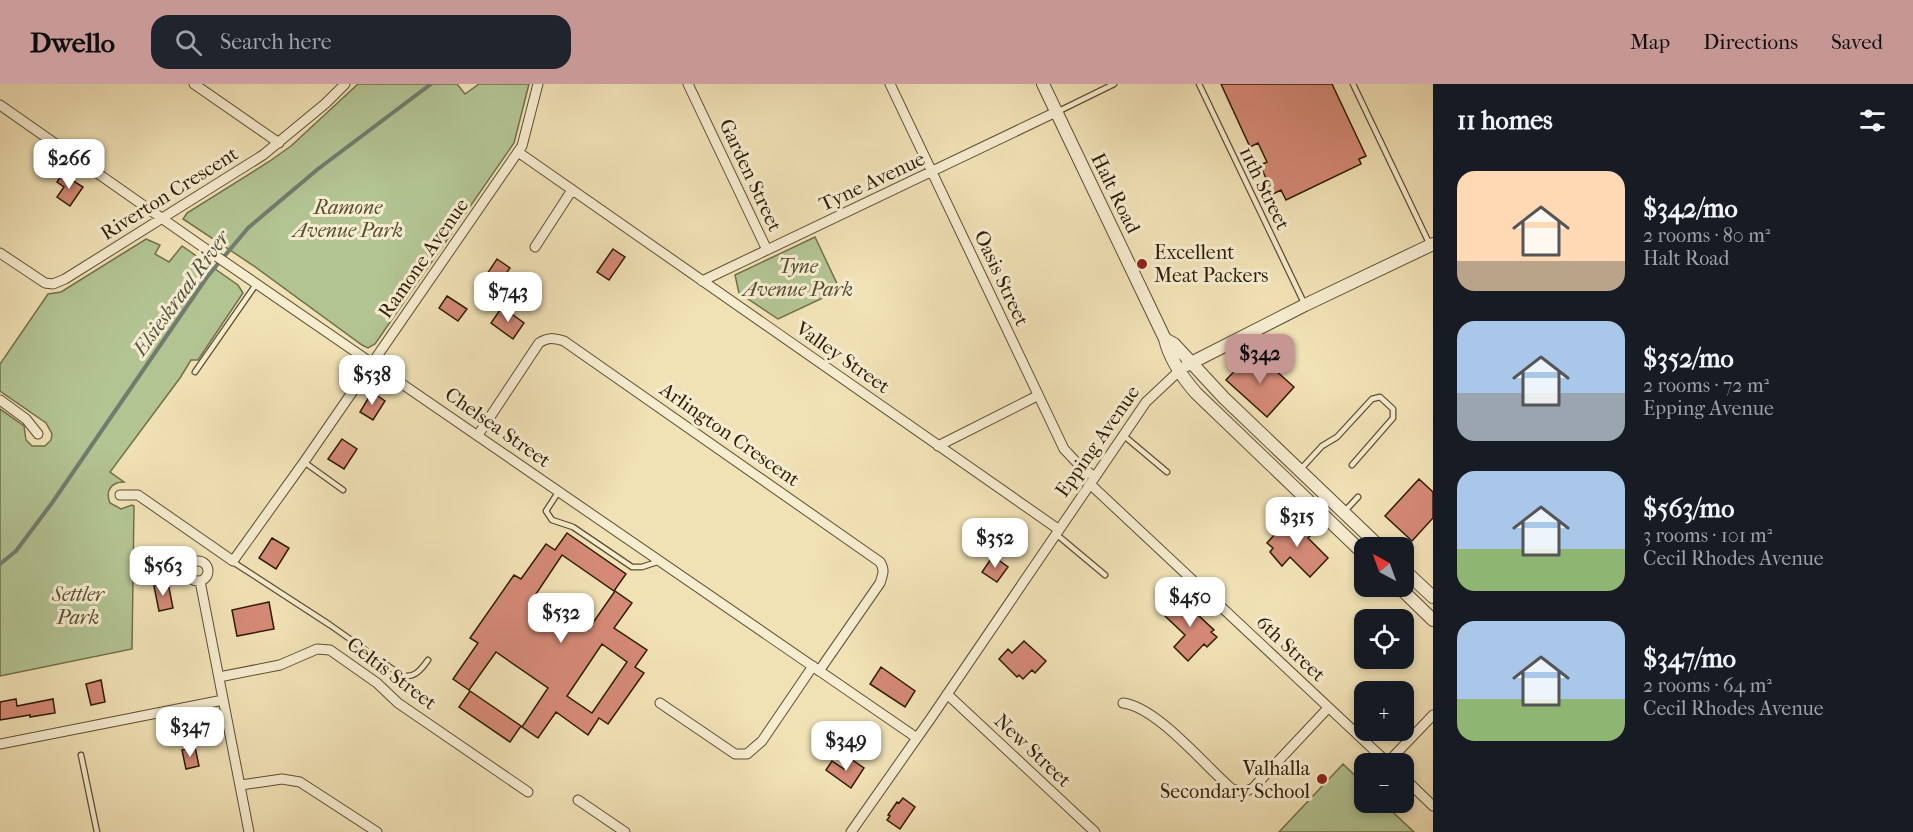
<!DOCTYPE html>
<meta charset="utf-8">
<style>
:root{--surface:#171b24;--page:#20242c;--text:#f1f3f6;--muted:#9ea1a6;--accent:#c59692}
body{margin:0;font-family:"IM FELL French Canon",serif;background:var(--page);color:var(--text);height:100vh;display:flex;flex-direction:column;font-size:22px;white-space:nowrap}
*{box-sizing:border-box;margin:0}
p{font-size:20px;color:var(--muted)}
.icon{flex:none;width:33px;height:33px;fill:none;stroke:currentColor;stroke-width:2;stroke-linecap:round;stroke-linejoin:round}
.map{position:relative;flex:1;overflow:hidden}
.panel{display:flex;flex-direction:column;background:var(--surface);width:480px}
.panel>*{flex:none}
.needle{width:39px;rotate:319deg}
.fabs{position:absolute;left:1354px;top:453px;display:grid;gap:12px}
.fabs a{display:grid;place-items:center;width:60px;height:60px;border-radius:12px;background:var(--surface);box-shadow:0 3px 9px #0003;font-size:30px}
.price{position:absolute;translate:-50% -51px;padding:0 14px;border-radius:12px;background:#fff;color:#222;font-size:20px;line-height:39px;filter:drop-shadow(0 2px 3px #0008)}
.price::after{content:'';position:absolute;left:50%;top:36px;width:18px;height:14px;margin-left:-9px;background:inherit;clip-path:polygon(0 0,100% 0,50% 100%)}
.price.on{background:var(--accent);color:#111}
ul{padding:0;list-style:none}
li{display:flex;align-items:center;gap:18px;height:150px;padding:0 24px}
li span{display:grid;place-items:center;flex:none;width:168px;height:120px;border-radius:18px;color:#555}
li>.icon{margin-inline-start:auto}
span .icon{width:72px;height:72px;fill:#fffc;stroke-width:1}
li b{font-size:26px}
h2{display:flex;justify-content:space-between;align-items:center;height:72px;padding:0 24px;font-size:26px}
header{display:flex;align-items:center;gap:36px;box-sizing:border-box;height:84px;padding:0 30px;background:var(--accent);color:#111}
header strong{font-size:28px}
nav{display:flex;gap:33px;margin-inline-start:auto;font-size:21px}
.search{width:420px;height:54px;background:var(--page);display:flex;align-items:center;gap:15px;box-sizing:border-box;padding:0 21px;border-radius:18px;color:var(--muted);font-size:22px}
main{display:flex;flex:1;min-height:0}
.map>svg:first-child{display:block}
.green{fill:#b3c493;stroke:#70704c;stroke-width:1.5}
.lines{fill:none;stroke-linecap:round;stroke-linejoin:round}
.stream{stroke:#717c70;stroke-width:4}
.building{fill:#d58a77;stroke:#2d1c04;stroke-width:1.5;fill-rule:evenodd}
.service-casing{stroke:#5e4e30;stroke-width:7}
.minor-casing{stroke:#5e4e30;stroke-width:11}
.tertiary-casing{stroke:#5e4e30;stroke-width:14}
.service{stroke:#f6ecd0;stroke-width:4.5}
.minor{stroke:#f6ecd0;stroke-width:9}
.tertiary{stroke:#f6ecd0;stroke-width:12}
.poi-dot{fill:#8f2418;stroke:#f6ecd0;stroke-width:2}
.labels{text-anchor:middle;stroke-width:6;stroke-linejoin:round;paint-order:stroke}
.street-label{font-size:20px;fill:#2d1c04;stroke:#f6ecd0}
.park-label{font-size:20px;font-style:italic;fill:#554e2f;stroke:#f6ecd0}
.poi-label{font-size:20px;fill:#2d1c04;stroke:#f6ecd0;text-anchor:start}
.water-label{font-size:21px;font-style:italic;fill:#555443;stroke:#f6ecd0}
</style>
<header>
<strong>Dwello</strong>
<div class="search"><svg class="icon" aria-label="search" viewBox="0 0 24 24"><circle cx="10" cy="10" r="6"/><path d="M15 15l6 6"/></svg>Search here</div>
<nav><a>Map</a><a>Directions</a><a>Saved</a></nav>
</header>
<main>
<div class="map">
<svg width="1433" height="748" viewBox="0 0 1433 748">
<rect width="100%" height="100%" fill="#f1e2b6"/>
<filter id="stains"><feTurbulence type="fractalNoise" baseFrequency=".00333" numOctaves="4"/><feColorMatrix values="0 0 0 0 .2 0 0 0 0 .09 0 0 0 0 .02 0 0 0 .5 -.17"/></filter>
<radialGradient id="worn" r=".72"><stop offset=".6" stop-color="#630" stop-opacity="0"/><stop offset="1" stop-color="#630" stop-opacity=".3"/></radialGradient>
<!-- green -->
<path class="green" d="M358 0H457L465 10 479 0H529L514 59 375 260 368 264 362 261 254 182 183 135 187 129 270 77 291 62Z
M815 153 840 206 778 235 739 209 735 191Z
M146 155 160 161 155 170 169 178 182 162 238 201 243 209 198 276H191L180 294 110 388 124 398C111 398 105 407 110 419L121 425 132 421 134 422 132 565 0 592V325L24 342 26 356 32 362H45L51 356 52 350 46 339 0 307V280L48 210 61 208Z
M1343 680 1365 701V718L1383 719 1414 748H1279Z"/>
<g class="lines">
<!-- stream -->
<path class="stream" d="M0 480 16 467 52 419 207 193 248 144 318 85 431 0"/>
</g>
<!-- building -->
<path class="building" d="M1221 0H1332L1366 72 1359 75 1361 80 1286 116 1281 106 1273 110 1260 81 1267 78 1258 59 1250 63Z
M62 90 83 103 70 122 57 113 64 103 57 98Z
M613 165 625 173 609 196 597 188Z
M497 175 510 184 495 205 483 196Z
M447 212 467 225 458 237 439 224Z
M502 223 524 239 513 255 491 239Z
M1257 270 1294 303 1267 333 1226 296 1245 276 1249 279Z
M372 308 385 317 373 336 360 328Z
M342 355 357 365 344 385 328 375Z
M1419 395 1433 408V434L1412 457 1385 432Z
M1289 434 1301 446 1307 441 1314 448 1308 454 1328 474 1310 493 1290 473 1282 482 1270 468 1273 464 1267 459Z
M567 449 626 490 614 507 562 471 536 510 588 546 615 507 632 519 614 544 647 566 635 583 644 589 608 640 599 634 588 651 556 628 538 654 522 643 548 604 496 568 469 606 453 595 478 559 470 554 514 491 521 495 546 460 555 466ZM602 560 627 578 592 629 567 612Z
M272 454 289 464 276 485 259 474Z
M993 472 1008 483 997 498 982 488Z
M168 499 173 524 159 527 154 502Z
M1185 510 1199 524 1196 529 1214 546 1211 548 1217 553 1207 563 1204 560 1188 577 1174 563 1185 551 1165 532Z
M269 518 274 545 237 552 232 526Z
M1024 557 1046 577 1035 589 1032 586 1023 595 1019 591 1017 593 999 575 1008 565 1012 569Z
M881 583 915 607 905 623 870 600Z
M101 596 105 618 91 621 86 600Z
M470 607 521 642 510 658 459 623Z
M16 615 17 622 53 615 55 629 30 633V631L0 636V618Z
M195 663 199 682 186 685 182 666Z
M851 675 864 684 851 704 826 686 832 677 844 685Z
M903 714 915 723 900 745 887 736 890 732 888 731 897 718 899 719Z"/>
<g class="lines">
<defs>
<path id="service" d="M1199 0 1305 221
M1353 0 1430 161
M1059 27 1114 0
M195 288 257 199
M1123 351 1167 388
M304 378 343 406
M1300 386 1322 362 1337 353 1372 315 1380 313 1393 325V334L1352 381
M559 407 546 427 552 436 573 443 632 483H642L657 478
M1344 428 1358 413
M1056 450 1105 491
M233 478 330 541 401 591C414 595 421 586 428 576
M81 671 97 748"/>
<path id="minor" d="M194 0 279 59
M688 0 767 166
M890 0 1064 365 1081 383 1095 393
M0 21 200 161 917 654
M518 68 1058 445
M535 163 572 106
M0 169 45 199 53 200 65 195 263 71 326 19 345 0
M702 197 1056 28
M0 316 26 335 38 350
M478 351 539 259C548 253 553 254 564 257L880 478C885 486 883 490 880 499L819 587
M938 362 1037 312
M1090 400 1389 680
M120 411H138L233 477 304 378 522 62 538 0
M188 487a10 10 0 1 1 20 0a10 10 0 1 1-20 0Z
M200 497 249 748
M219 593 280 581 317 565 330 566 377 599 398 619 528 708
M947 610 1095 748
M660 619 735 670H747L762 657 813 582
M1123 619C1157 623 1205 682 1232 705L1244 708 1253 704 1328 624
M0 660 223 616
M1388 678 1433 631
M1404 694 1433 722
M241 701 282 695 300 698 377 748
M578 716 625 748
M851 748 931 634 1146 318 1179 287"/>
<path id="tertiary" d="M1043 0 1165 255C1170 276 1182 293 1196 309L1365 471
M1165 255 1174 260 1224 314 1381 464
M1187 281 1305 221 1433 160
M1404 486 1433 513
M1398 502 1433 536"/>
</defs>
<!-- service casing -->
<use href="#service" class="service-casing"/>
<!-- minor casing -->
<use href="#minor" class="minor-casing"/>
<!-- tertiary casing -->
<use href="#tertiary" class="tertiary-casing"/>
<!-- service -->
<use href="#service" class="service"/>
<!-- minor -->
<use href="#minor" class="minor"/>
<!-- tertiary -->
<use href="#tertiary" class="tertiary"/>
</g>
<!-- markers -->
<g class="poi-dot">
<circle cx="1142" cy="180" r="6"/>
<circle cx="1322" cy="695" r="6"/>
</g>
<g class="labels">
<!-- street labels -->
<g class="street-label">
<text transform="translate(751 91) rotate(65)" y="7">Garden Street</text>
<text transform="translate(872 97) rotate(-25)" y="7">Tyne Avenue</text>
<text transform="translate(1265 104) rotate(64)" y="7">11th Street</text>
<text transform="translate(169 109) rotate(-32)" y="7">Riverton Crescent</text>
<text transform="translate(1116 109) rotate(64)" y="7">Halt Road</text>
<text transform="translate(423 174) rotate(-55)" y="7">Ramone Avenue</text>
<text transform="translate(1002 194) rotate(65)" y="7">Oasis Street</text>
<text transform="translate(843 273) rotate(35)" y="7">Valley Street</text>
<text transform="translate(498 343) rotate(35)" y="7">Chelsea Street</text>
<text transform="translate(730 350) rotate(35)" y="7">Arlington Crescent</text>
<text transform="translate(1097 357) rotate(-55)" y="7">Epping Avenue</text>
<text transform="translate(1291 564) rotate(43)" y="7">6th Street</text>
<text transform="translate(392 589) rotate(37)" y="7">Celtis Street</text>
<text transform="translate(1033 666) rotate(43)" y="7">New Street</text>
</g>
<!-- park labels -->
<g class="park-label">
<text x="348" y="130">Ramone<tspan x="348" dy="23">Avenue Park</tspan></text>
<text x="798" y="189">Tyne<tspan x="798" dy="23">Avenue Park</tspan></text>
<text x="78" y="517">Settler<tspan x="78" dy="23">Park</tspan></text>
</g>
<!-- poi labels -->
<g class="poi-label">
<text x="1154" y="175">Excellent<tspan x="1154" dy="23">Meat Packers</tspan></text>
<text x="1310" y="691" text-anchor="end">Valhalla<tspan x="1310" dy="23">Secondary School</tspan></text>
</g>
<!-- water labels -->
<g class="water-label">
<text transform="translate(181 209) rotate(-54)" y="7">Elsieskraal River</text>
</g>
</g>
<rect width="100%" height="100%" filter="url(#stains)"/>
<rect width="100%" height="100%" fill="url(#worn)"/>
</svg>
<div class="fabs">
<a><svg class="needle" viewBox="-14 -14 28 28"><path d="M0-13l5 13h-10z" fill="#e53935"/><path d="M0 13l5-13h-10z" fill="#9ea1a6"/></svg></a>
<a><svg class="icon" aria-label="locate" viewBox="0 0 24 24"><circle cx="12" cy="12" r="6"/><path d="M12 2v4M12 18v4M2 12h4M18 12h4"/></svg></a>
<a>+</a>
<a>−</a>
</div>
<b class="price" style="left:69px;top:106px">$266</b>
<b class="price" style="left:508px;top:239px">$743</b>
<b class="price on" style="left:1260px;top:301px">$342</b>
<b class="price" style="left:372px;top:322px">$538</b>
<b class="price" style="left:1297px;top:464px">$315</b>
<b class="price" style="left:995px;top:485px">$352</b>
<b class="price" style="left:163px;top:513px">$563</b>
<b class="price" style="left:1190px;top:544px">$450</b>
<b class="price" style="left:561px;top:560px">$532</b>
<b class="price" style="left:190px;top:674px">$347</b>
<b class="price" style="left:846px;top:688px">$349</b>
</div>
<section class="panel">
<h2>11 homes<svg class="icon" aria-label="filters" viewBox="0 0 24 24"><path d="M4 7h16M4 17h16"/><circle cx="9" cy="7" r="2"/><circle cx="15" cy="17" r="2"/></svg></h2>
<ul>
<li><span style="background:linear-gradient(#ffd9b3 75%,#b9a48a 0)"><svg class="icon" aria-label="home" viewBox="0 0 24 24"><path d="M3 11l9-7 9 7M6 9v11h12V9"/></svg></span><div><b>$342/mo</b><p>2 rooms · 80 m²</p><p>Halt Road</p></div></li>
<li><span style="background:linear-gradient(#a9c7e8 60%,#9aa5b1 0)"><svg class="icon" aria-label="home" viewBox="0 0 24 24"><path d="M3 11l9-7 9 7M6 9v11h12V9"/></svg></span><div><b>$352/mo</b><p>2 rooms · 72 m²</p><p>Epping Avenue</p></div></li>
<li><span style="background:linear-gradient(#a9c7e8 65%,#8fb573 0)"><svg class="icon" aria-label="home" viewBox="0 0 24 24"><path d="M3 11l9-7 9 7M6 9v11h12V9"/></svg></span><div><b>$563/mo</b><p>3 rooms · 101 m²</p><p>Cecil Rhodes Avenue</p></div></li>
<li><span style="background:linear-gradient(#a9c7e8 65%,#8fb573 0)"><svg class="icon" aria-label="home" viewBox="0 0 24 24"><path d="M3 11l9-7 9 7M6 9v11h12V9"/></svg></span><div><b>$347/mo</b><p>2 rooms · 64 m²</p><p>Cecil Rhodes Avenue</p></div></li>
</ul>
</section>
</main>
